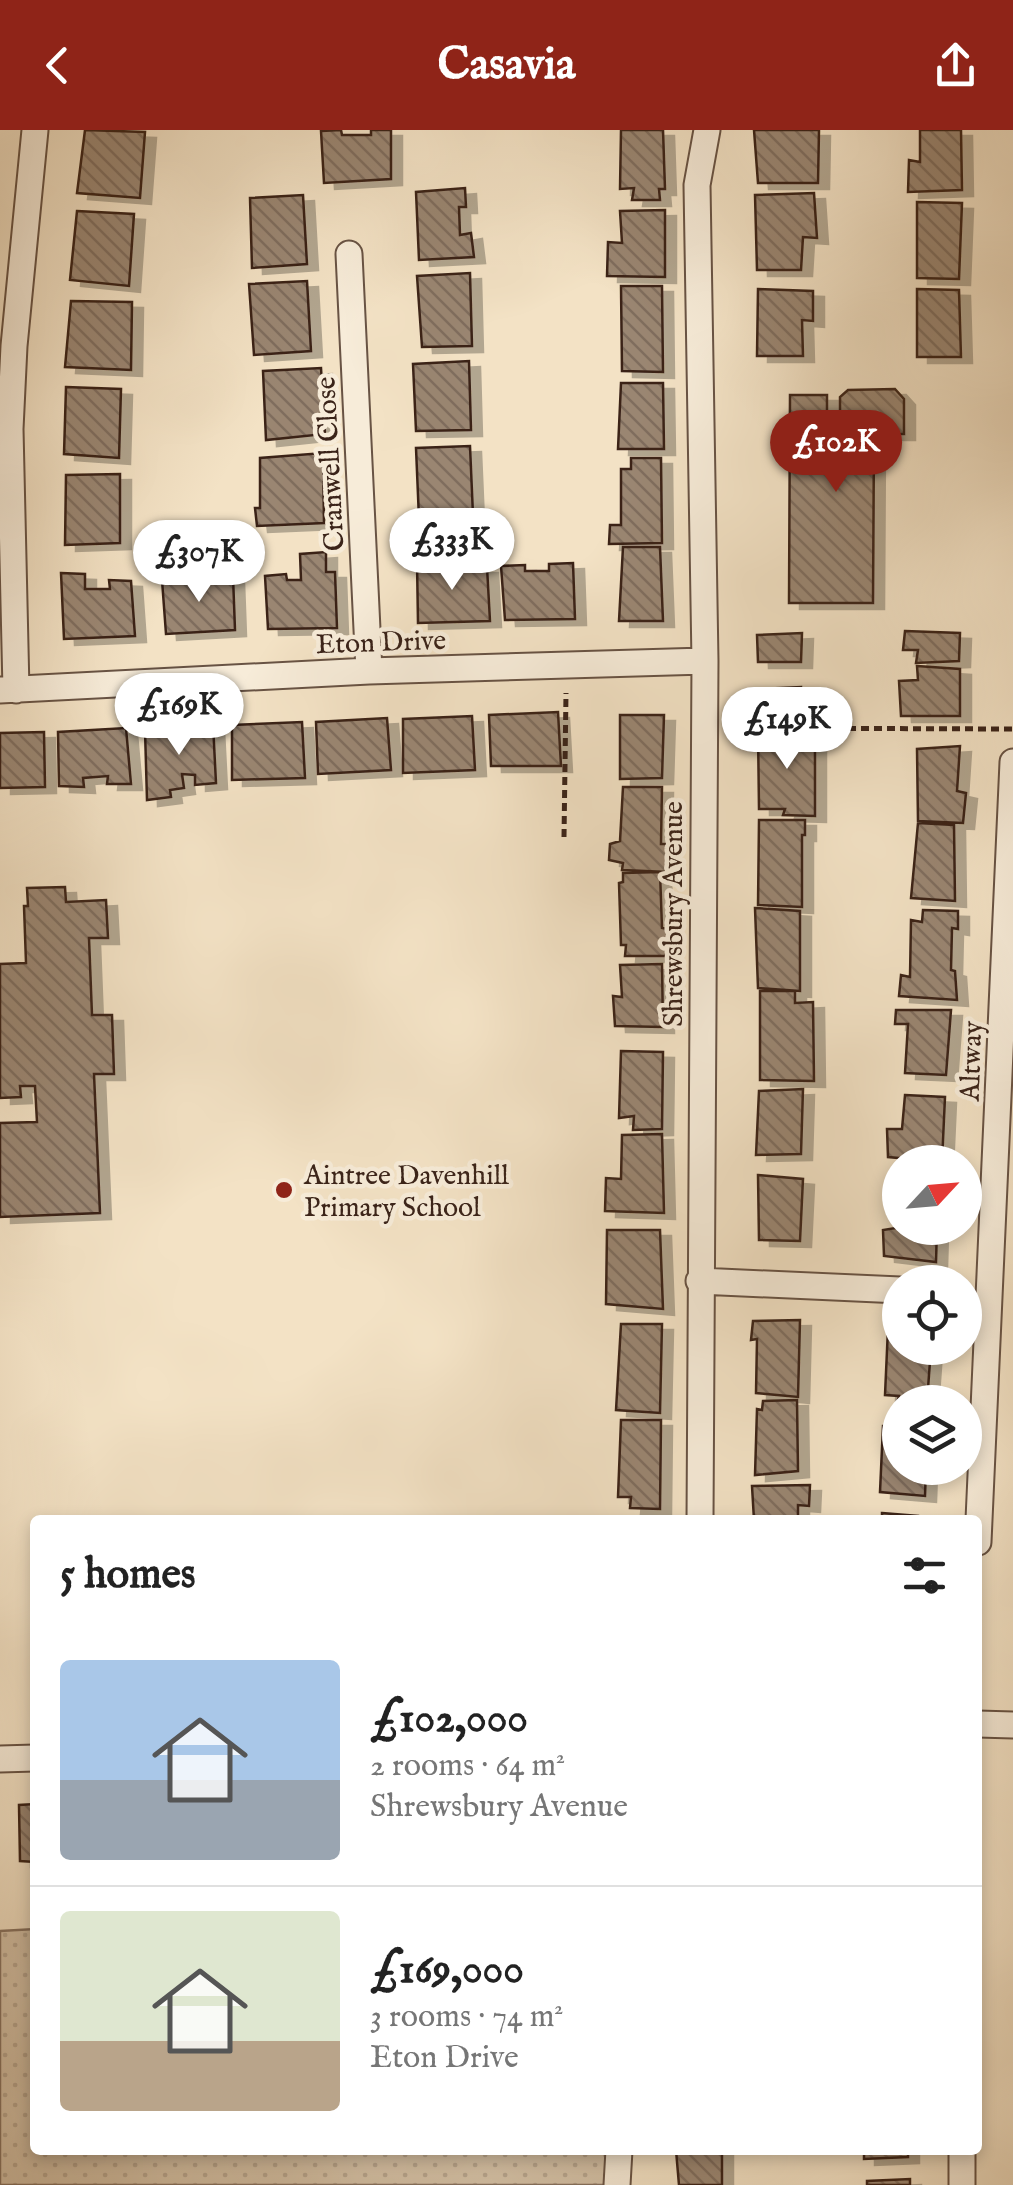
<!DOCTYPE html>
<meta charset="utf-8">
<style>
:root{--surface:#fff;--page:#f2f2f2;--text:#222;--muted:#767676;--line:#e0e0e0;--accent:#8f2418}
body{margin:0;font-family:"IM FELL English",serif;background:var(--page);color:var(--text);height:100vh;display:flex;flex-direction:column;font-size:38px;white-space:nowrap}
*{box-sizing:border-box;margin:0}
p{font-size:32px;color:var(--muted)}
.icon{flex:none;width:55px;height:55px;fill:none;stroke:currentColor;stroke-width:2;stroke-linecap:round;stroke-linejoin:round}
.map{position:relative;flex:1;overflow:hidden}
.details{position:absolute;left:30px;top:1385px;width:952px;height:640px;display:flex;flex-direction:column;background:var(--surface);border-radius:10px;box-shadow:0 5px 15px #0003}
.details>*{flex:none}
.needle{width:65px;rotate:64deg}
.tools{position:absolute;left:882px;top:1015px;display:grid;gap:20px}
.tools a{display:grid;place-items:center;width:100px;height:100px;border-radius:50%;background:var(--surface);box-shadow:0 5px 15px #0003;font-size:50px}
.price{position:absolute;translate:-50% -85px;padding:0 22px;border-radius:35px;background:#fff;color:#222;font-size:32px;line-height:65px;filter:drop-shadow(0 2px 5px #0008)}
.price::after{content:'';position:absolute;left:50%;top:60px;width:30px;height:22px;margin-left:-15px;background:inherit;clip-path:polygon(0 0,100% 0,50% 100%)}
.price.active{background:var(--accent);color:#fff}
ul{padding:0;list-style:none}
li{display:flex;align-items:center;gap:30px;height:250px;padding:0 30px}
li+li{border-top:2px solid var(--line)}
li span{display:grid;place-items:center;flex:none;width:280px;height:200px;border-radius:10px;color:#555}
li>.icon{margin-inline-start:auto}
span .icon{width:120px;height:120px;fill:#fffc;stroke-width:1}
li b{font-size:42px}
h2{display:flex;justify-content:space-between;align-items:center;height:120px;padding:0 30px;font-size:42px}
header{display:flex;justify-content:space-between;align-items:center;height:130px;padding:0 30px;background:var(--accent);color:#fff;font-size:45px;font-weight:800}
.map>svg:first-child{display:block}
.park{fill:url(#park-dots);stroke:#877260;stroke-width:2.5}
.building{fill:url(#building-back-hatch);stroke:#3a2319;stroke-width:2.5;filter:url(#shadow)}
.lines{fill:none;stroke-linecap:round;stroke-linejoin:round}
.minor-casing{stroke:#685344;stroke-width:29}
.path{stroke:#3a2319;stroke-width:5;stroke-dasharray:8 5;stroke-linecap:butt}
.minor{stroke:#f7ecd9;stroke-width:25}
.poi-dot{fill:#8f2418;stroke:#f7ecd9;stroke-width:4}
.labels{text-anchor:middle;stroke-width:9;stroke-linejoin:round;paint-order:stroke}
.street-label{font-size:28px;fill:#3a2319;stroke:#f7ecd9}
.poi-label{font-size:28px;fill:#3a2319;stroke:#f7ecd9;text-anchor:start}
</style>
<header><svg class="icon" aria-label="back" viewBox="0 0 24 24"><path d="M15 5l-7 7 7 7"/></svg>Casavia<svg class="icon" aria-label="share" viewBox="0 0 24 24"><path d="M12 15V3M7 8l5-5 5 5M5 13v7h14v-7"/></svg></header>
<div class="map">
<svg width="1013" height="2055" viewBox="0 0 1013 2055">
<defs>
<pattern id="park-dots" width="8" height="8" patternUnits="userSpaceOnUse" patternTransform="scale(2.5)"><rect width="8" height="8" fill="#d4c2a8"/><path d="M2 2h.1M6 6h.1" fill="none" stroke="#b7a690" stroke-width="1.8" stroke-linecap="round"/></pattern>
<pattern id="building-back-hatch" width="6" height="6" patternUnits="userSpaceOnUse" patternTransform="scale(2.5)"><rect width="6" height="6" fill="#9a8672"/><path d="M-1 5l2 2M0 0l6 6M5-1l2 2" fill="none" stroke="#7f6d5d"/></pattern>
<filter id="shadow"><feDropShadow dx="11" dy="6" stdDeviation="0" flood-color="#0004"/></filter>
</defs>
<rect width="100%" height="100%" fill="#f3e2c5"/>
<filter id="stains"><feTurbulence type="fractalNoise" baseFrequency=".002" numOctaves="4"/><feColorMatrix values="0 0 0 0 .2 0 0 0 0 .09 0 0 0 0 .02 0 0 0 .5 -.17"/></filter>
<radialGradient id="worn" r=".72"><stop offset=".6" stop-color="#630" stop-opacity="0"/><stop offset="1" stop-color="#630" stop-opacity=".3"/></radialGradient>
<!-- park -->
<path class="park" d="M35 1799V2020H608L607 2055H0V1801Z"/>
<!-- building -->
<path class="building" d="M85 0 145 2 140 68 77 63Z
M341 0 342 5H371V0H391V49L324 53 321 1Z
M621 0H663L665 59H659L660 70H632L634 58 620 59Z
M754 0H819L818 53H758Z
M920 0H961L962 60 908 62 909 30 920 32Z
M465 58 466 77H459L460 105 471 103 474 127 419 130 416 62Z
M814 63 817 108 803 107 801 140H757L755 65Z
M303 65 307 134 252 138 250 68Z
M917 72 962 73 959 149 917 148Z
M665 80V147L607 146 608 112 622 113 620 81Z
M77 81 134 84 129 156 70 150Z
M470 143 472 216 422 217 417 146Z
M307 151 311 221 254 225 249 154Z
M621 156H662L663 242 622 241Z
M758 159 813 161V191L802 190 803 226H757Z
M917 159 959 160 961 227H917Z
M71 171 132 172 131 240 65 237Z
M469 231 471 300 416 301 413 234Z
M321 238 325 304 266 310 263 241Z
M621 253H663L664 319H618Z
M66 257 121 259 119 328 64 324Z
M895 259 904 269V304H874L873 473H789L790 265H827V321H840V267L848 260Z
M470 316 473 385 419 389 416 318Z
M323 323 324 393 257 396 255 378H260V328Z
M631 328H661L662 413 609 414 610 395H621V339H631Z
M120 344V413L65 415 66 345Z
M623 417H660L663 491H619Z
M326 422V442H335L337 498 268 499 265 446 286 444 287 450H301L300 424Z
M455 431V438L487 437 490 491 418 493 417 432Z
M573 433 575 489 505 490 501 436 525 435V441H549V434Z
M61 443 85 444V459H110L109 450 131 451 135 506 64 509Z
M233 446 235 500 166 504 162 450Z
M905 501 960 503 959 531 916 533 918 520H903Z
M802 503 801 532H758L757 505Z
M917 536 960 539V586H901L899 551 918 550Z
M801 557V584L758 588 760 559Z
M558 582 561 636H491L489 585Z
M620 585H664L662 648 620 649Z
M472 586 475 640 403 643V589Z
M387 588 391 640 318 644 316 592Z
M302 592 305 648 232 650V595Z
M213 594 216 653 195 655V645L182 644 184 658 170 660 171 667 147 670 145 600Z
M126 598 131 654H107L108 646 83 648 84 657 59 656 58 602Z
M758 601H815V686L783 685 785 679H759Z
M44 602 45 657 0 658V603Z
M960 616 957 661 966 663 963 693 918 691 917 619Z
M623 657H662L661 714H668V742L622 740 623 733 609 730 610 714 620 711Z
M759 690H805V705H802V777L758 775Z
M918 693 954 695 955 771 911 768Z
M660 742 662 798 670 799 669 826H625L626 815H621L619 753 623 752V743Z
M65 757 66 772 106 770 108 808H89L92 885H112L114 944H94L100 1083 0 1087V993L37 992 35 956H20L21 967 0 968V834L26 833 24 776H28L27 758Z
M755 778 800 781V861L758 858Z
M923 780 958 781V799L952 798 951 840 955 841 957 870 899 866 901 845 910 847 911 790 922 792Z
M662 834 663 897 615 896 613 866 622 867 620 835Z
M760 861H795V873L813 872 814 951 760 950Z
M896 880H951L946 945 905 943 908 894H895Z
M621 921 663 922 662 999 633 1000 634 986 619 988Z
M803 959 801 1024 756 1025 759 961Z
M905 965 945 967 942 1032 888 1027 887 999H902Z
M662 1004 664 1083 605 1081 606 1048 621 1049 622 1005Z
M758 1045 803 1049 800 1111 759 1110Z
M897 1053H900V1098H937L936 1132 884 1126 883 1100 896 1098Z
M607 1100H660L663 1179 606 1174Z
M800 1190 798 1267 756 1263 757 1209 751 1210 753 1191Z
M621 1194H662L660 1283 616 1280Z
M888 1198 900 1199V1218H931L927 1272H900V1277L896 1276 899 1266 885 1265Z
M797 1270 798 1341 755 1345 757 1279 762 1280 763 1271Z
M621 1290H661L660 1379 630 1378 631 1367H618Z
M883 1296 900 1297V1338H926L925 1366 880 1362Z
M810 1355 809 1376 798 1375V1390H754L752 1356Z
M882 1383 918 1386V1390H882Z
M35 1674V1732L20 1731 19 1675Z
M676 2020H722V2055H679Z
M864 2020H908V2027L864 2029Z
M910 2049V2055H867V2051Z"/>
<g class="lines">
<defs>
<path id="minor" d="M349 124 369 541
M0 560 369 541 705 531
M16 560 10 299 14 216 35 0
M699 1151 900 1160
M700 1390 705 531 697 55 707 0
M978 1412 1013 632
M978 1594 1013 1595
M0 1629 35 1628
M962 2020V2055
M617 2055 619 2020"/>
</defs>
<!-- minor casing -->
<use href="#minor" class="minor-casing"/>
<!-- path -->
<path class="path" d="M731 598 1013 599
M564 707 566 563"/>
<!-- minor -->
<use href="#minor" class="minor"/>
</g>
<!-- markers -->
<circle class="poi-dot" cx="284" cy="1060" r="10"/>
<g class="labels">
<!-- street labels -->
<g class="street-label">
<text transform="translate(329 334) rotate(-93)" y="10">Cranwell Close</text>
<text transform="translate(381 511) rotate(-2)" y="10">Eton Drive</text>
<text transform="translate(672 784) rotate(-90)" y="10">Shrewsbury Avenue</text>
<text transform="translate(970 931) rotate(-88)" y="10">Altway</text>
</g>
<!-- poi labels -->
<g class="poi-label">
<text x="304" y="1054">Aintree Davenhill<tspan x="304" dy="32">Primary School</tspan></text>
</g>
</g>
<rect width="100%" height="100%" filter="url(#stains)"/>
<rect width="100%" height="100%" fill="url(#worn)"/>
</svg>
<div class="tools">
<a><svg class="needle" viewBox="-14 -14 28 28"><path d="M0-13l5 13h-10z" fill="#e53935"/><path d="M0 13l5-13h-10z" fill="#767676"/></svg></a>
<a><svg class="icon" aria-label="locate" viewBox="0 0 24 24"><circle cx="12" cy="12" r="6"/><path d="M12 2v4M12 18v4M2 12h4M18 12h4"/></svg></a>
<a><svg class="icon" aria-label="layers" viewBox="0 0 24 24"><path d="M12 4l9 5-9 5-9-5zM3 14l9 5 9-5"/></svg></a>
</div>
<b class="price active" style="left:836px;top:365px">£102K</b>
<b class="price" style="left:452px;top:463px">£333K</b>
<b class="price" style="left:199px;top:475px">£307K</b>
<b class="price" style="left:179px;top:628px">£169K</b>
<b class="price" style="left:787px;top:642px">£149K</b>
<section class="details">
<h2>5 homes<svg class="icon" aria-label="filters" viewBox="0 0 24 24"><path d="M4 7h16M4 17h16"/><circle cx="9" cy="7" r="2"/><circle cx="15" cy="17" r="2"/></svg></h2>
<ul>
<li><span style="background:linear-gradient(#a9c7e8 60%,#9aa5b1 0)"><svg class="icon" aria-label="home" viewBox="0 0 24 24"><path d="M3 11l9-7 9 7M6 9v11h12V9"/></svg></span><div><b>£102,000</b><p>2 rooms · 64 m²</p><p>Shrewsbury Avenue</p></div></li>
<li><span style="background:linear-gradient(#dfe7d0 65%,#b9a48a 0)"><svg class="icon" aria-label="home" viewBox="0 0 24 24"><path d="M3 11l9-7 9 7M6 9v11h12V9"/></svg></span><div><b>£169,000</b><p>3 rooms · 74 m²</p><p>Eton Drive</p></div></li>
</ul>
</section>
</div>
